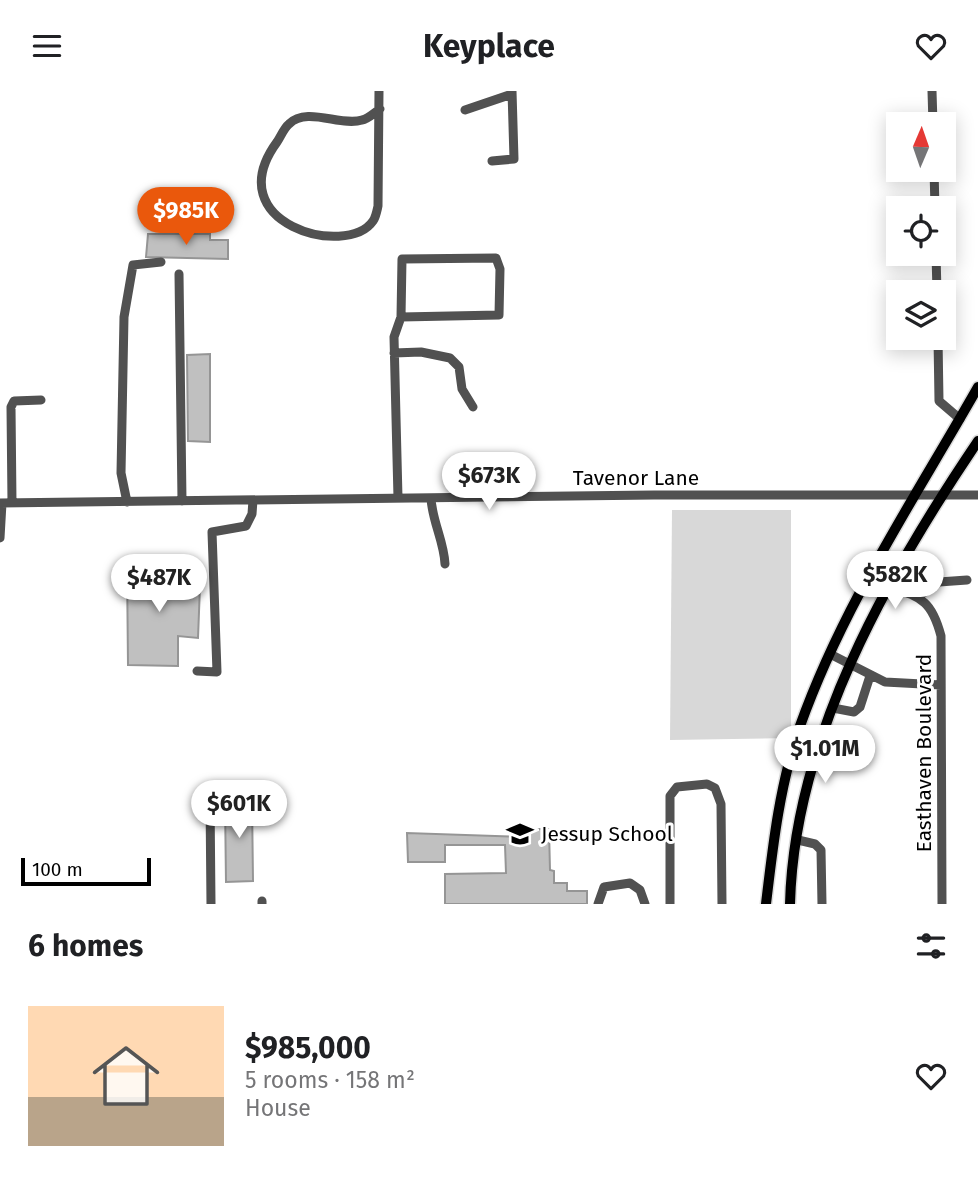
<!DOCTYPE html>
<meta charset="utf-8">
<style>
:root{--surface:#fff;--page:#f6f6f6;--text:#202124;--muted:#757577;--accent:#ea580c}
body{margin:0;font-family:"Fira Sans",sans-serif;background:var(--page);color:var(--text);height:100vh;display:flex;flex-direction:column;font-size:26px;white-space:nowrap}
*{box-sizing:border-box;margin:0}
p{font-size:23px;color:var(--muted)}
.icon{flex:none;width:38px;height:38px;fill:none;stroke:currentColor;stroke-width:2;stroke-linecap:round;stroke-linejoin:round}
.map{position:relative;height:813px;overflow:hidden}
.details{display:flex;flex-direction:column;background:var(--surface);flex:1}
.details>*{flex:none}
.needle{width:46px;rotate:2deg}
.controls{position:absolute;left:886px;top:21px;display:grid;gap:14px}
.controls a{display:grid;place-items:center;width:70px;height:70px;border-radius:0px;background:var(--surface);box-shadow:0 4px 18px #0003;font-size:35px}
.scale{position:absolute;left:21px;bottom:18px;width:130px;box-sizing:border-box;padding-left:7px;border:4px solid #000;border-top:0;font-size:19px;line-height:24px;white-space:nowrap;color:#000;-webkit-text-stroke:5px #fff;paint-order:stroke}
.price{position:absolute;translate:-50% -60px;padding:0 16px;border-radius:24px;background:#fff;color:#222;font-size:23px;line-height:46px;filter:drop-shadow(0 2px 4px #0008)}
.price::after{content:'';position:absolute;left:50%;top:42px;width:21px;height:16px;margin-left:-10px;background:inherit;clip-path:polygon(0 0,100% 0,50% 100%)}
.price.on{background:var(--accent);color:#fff}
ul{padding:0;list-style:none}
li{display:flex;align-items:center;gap:21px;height:175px;padding:0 28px}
li span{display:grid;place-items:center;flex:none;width:196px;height:140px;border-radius:0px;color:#555}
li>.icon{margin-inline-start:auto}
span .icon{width:84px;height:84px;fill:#fffc;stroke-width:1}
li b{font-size:30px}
h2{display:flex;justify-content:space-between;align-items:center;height:84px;padding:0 28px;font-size:30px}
header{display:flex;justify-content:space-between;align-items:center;height:91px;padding:0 28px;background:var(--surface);font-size:32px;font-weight:700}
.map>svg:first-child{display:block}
.green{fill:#d8d8d8}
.building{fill:#c0c0c0;stroke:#959595;stroke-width:2}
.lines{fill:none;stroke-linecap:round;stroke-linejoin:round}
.major-casing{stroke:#dbdbdb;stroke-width:13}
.minor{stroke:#515151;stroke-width:9}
.major{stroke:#000;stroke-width:10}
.labels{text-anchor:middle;stroke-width:6;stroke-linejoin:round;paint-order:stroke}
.street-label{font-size:21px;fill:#000;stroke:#fff}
.poi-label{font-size:21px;fill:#000;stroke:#fff;text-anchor:start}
</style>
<header><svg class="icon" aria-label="menu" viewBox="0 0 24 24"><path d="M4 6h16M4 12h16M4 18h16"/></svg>Keyplace<svg class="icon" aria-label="heart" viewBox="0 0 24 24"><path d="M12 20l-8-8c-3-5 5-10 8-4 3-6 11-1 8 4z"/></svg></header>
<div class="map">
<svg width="978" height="813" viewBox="0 0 978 813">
<rect width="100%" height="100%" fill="#fff"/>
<!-- green -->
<path class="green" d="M672 419H791V647L670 649Z"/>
<!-- building -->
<path class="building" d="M148 143H210V149H228V168L146 166Z
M210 263V351L188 350 187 264Z
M127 474H178V496L200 495 198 547 178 545V575L128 574Z
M236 705 252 710 253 790 226 791 225 710H236Z
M524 738H549L550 779 554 780V792H567V800H587V813H445V783L506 782 505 754H445V771H408L407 742 524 746Z"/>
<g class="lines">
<defs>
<path id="major" d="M766 813C773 753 780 692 800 635 843 514 915 407 978 296
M790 813C794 648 888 483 978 350"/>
</defs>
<!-- major casing -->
<use href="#major" class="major-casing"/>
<!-- minor -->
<path class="minor" d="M379 0 378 115C377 119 376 126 373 130 347 168 217 133 277 51 281 45 284 37 289 33 307 15 341 36 362 29 368 28 375 21 380 18
M932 0 933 33
M465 19 512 3
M492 70 514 68 512 0
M934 79 935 117
M936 163 937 201
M179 183 182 410
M938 247 939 310 960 328
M394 262 421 261 450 267 459 276 462 298 473 316
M398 407 394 246 401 226 402 168 496 167 500 178 499 224 401 226
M431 407C432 430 444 450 445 473
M127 411 121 382 124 226 133 174 161 171
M0 412 654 404H978
M12 412 11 316 14 310 41 309
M0 447 2 412
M891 496C923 507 932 511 941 545L942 813
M919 505 939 491 967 489
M830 563 885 591 941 594
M197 580 217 581 212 441 246 435 252 423 253 409
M833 617 854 621 860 616 870 585
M210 707 211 813
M798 749 815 753 821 759 822 813
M262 810V813
M598 813 604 796 630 792 640 799 645 813
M670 813V705L677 696 707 693 715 697 721 713 722 813"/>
<!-- major -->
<use href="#major" class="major"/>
</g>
<!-- icons -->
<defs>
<symbol id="school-bare" viewBox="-9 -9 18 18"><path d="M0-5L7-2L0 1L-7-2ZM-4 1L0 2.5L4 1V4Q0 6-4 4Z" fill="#000" stroke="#fff" stroke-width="2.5" paint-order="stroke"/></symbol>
</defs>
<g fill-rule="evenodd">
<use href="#school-bare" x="501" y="724" width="38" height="38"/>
</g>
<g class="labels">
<!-- street labels -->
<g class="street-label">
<text x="636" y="394">Tavenor Lane</text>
<text transform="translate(924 662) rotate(-90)" y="7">Easthaven Boulevard</text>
</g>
<!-- poi labels -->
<g class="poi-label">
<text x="541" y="750">Jessup School</text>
</g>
</g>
</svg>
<div class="controls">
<a><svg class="needle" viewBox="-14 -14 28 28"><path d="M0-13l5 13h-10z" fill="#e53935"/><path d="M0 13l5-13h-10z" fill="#757577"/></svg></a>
<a><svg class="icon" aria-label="locate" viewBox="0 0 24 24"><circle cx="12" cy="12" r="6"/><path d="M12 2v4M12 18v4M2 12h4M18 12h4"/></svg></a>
<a><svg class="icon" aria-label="layers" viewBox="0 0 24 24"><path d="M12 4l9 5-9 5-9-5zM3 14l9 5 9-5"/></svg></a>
</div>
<div class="scale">100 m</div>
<b class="price on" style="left:186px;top:156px">$985K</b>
<b class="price" style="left:489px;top:421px">$673K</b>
<b class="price" style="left:895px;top:520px">$582K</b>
<b class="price" style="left:159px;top:523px">$487K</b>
<b class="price" style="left:825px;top:694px">$1.01M</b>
<b class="price" style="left:239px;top:749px">$601K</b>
</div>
<section class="details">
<h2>6 homes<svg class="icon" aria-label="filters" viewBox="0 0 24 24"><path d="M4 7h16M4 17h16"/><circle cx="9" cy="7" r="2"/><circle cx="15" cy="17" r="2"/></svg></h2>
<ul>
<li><span style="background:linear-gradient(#ffd9b3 65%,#b9a48a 0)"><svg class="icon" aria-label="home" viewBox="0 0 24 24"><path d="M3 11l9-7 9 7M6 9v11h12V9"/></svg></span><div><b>$985,000</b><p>5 rooms · 158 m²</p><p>House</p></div><svg class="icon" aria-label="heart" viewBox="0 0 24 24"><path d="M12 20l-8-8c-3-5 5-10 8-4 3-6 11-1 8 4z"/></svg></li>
</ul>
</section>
